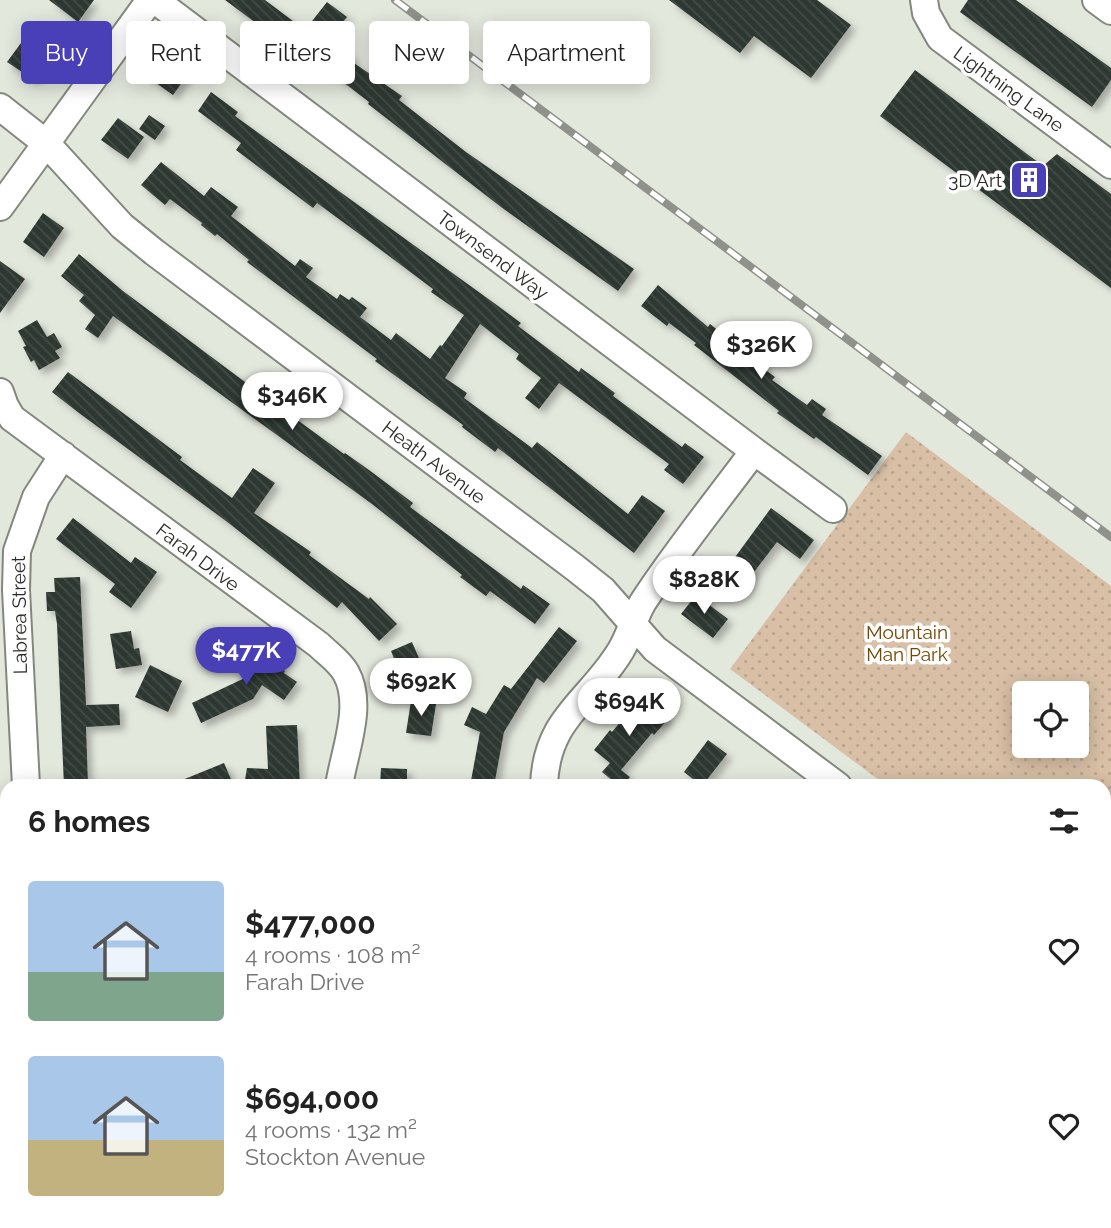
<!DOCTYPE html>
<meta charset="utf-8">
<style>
:root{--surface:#fff;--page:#f2f2f2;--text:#222;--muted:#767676;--accent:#493fb6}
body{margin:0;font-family:Raleway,sans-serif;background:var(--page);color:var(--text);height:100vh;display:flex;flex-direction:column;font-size:26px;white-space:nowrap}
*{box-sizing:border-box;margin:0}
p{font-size:23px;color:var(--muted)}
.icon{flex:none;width:38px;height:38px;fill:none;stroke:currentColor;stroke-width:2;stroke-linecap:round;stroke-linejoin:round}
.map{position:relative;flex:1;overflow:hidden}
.details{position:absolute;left:0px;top:779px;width:1111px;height:450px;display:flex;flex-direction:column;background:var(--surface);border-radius:21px 21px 0 0;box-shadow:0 4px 18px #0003}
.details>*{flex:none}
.hud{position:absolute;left:21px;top:21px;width:700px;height:63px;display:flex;gap:14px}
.fabs{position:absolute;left:1012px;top:681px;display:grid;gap:14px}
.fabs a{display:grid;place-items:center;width:77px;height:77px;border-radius:7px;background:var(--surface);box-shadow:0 4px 18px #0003;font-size:35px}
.price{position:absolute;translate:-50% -60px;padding:0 16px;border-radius:24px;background:#fff;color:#222;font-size:23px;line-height:46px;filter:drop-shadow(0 2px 4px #0008)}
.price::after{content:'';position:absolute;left:50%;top:42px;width:21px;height:16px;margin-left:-10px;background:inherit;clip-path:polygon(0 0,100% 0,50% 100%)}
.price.selected{background:var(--accent);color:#fff}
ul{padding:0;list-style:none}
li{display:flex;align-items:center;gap:21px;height:175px;padding:0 28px}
li span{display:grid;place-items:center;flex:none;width:196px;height:140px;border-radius:7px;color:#555}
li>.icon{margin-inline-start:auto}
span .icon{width:84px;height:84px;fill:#fffc;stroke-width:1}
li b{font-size:30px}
h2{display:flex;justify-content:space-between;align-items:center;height:84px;padding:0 28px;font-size:30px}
.tag{padding:0 24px;border-radius:7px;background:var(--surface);box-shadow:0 4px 18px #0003;font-size:24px;line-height:63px}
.tag.selected{background:var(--accent);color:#fff}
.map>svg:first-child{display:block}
.park{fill:url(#park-dots);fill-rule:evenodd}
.building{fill:url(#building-back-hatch);filter:url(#shadow)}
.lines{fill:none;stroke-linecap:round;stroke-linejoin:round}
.minor-casing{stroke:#83887e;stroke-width:30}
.minor{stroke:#fff;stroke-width:26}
.rail-casing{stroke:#8e928a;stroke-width:8}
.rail{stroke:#fff;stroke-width:5;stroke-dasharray:16;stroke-linecap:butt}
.labels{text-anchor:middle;stroke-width:7;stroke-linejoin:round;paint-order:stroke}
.street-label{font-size:19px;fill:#292b27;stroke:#fff}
.poi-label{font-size:19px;fill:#292b27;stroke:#fff;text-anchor:end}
.park-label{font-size:19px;fill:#754700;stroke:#fff}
</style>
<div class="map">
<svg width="1111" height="1228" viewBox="0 0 1111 1228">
<defs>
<pattern id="park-dots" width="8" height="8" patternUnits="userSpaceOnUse" patternTransform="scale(1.75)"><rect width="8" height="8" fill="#d8bfa5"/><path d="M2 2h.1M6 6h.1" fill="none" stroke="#b9a48e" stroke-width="1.8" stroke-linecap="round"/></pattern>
<pattern id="building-back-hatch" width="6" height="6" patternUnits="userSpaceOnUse" patternTransform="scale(1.75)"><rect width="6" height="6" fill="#2e3731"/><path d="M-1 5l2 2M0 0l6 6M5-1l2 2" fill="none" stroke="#444b46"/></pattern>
<filter id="shadow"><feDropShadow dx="5" dy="5" stdDeviation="3.5" flood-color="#0004"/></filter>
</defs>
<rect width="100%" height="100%" fill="#e3e8dd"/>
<!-- park -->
<path class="park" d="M906 432 1111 586V953L1104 948V786H887L730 669ZM1024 693H1076V746H1024Z"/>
<!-- building -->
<path class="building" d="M49 0H94L78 22Z
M225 0H265L305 30 327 2 347 17 329 39 354 58 351 61 402 96 399 100 466 152 634 269 618 291 501 207 368 104 369 102 339 79 289 43 287 46Z
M669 0H817L851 25 811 78 754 36 740 53Z
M968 0H1016L1111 68V80L1092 107 960 12Z
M21 43 47 61 34 80 7 62Z
M162 55 188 74 173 95 146 76Z
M915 70 1043 166 1057 154 1111 194V288L880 116Z
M211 92 238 112 235 116 494 303 521 323 518 326 579 372 581 368 615 393 613 396 682 447 685 443 704 457 683 484 664 470 669 464 559 383 539 409 525 398 541 378 516 359 519 354 480 324 445 378 467 393 464 398 532 448 537 442 628 514 642 495 665 511 634 553 498 448 495 452 462 427 463 425 375 361 377 359 263 274 247 262 249 260 217 234 215 236 201 225 202 223 170 199 165 205 141 185 161 162 204 196 211 187 238 207 231 216 295 266 300 259 313 268 306 277 337 299 340 294 349 300 352 297 367 308 360 317 391 340 396 333 430 359 440 345 442 346 464 315 431 292 433 289 373 244 317 203 313 208 236 150 241 143 198 111Z
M149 115 165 126 155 140 139 129Z
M118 118 144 137 128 159 101 140Z
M43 213 64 228 44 257 23 242Z
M79 254 123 291 241 379 344 454 345 453 369 470 413 503 410 507 521 589 523 585 550 604 535 624 490 591 486 596 460 577 462 575 372 504 113 316 98 338 85 329 95 315 79 301 84 295 61 276Z
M0 261 25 279 0 313Z
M658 285 708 327 710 324 735 344 733 346 775 377 772 380 807 405 812 399 826 409 822 415 882 456 868 475 816 437 814 439 777 413 779 411 694 345 696 343 669 323 667 326 641 306Z
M37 320 47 337 54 333 62 347 55 351 60 358 39 370 34 360 31 362 23 347 26 346 18 331Z
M68 372 182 457 180 460 232 498 253 468 275 483 254 513 311 552 309 555 369 599 370 597 397 624 379 641 342 602 337 608 226 521 79 413 52 392Z
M771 508 814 540 800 559 777 542 741 589 722 575Z
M73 518 131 563 135 557 157 572 131 608 109 592 115 584 56 539Z
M80 577 86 705 119 704 120 725 86 727 88 786H64L57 624 55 611H47L46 592H55L54 578Z
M696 595 728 619 713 638 681 614Z
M559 627 577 641 544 683 537 678 504 732 494 786H470L480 732 464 725 472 707 486 714 504 685 511 689Z
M131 631 134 649 139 648 142 665 116 669 110 634Z
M412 642 427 677 405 686 391 651Z
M252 648 275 664 278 662 276 664 285 671 284 673 297 682 284 700 262 685 253 699 201 723 192 703 249 676 238 668Z
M150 665 182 681 168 712 135 697Z
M642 696 669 718 654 735 652 733 621 770 630 777 623 786H619L602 772 610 763 594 750 610 730 612 732Z
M411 701 436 704 431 736 406 733Z
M297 725 300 786H244L247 768 268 769 266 726Z
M708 740 727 754 702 786 684 772Z
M224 763 234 786H170V785Z
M381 768 407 769V786H380Z"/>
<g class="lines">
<defs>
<path id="minor" d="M155 0 754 451 833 509
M924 0 926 13 940 38 1111 165
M1096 0 1111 11
M0 107 47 144 122 226 154 252 574 567 603 590 655 649 838 786
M0 207 150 0
M0 392 5 406 12 418 319 645C328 654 340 662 346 673 364 705 344 752 339 786
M26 786 16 590 17 551 36 497 63 455
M544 786C546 717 590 702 621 650 630 635 634 617 643 602 677 550 717 501 754 451
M1104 985 1111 990
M0 1073 7 1072
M775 1222V1228"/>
</defs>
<!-- minor casing -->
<use href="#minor" class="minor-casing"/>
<!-- minor -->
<use href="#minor" class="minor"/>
<defs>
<path id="rail" d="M395 0 1111 537"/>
</defs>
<!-- rail casing -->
<use href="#rail" class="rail-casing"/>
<!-- rail -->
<use href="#rail" class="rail"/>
</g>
<!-- icons -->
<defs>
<symbol id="building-square" viewBox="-11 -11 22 22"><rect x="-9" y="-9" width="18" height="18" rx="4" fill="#493fb6" stroke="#fff"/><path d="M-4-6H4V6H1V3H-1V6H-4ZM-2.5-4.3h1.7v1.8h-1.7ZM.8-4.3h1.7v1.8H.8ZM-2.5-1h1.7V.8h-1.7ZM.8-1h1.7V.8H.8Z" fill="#fff"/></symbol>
</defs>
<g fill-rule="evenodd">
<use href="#building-square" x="1007" y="158" width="44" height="44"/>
</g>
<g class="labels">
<!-- street labels -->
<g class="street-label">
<text transform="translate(1009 89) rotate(36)" y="7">Lightning Lane</text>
<text transform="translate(493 255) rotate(37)" y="7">Townsend Way</text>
<text transform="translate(434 462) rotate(37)" y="7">Heath Avenue</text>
<text transform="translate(198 557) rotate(37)" y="7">Farah Drive</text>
<text transform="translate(19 615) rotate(-91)" y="7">Labrea Street</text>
</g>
<!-- poi labels -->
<g class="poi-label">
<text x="1002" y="187">3D Art</text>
</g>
<!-- park labels -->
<g class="park-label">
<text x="907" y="639">Mountain<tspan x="907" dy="22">Man Park</tspan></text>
</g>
</g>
</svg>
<div class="fabs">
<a><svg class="icon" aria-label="locate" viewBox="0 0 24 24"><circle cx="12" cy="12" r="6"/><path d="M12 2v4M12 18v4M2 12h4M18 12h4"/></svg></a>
</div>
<b class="price" style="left:761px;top:381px">$326K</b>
<b class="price" style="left:292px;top:432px">$346K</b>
<b class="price" style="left:704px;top:616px">$828K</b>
<b class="price selected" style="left:246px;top:687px">$477K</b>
<b class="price" style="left:421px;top:718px">$692K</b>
<b class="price" style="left:629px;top:738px">$694K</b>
<div class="hud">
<a class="tag selected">Buy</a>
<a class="tag">Rent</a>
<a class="tag">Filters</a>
<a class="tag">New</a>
<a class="tag">Apartment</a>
</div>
<section class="details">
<h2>6 homes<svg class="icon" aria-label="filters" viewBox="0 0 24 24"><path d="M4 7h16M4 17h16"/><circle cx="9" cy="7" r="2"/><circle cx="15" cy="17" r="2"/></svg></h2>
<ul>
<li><span style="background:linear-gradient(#a9c7e8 65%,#7fa58c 0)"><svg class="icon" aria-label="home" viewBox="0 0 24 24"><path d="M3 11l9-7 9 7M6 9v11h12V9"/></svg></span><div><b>$477,000</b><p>4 rooms · 108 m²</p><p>Farah Drive</p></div><svg class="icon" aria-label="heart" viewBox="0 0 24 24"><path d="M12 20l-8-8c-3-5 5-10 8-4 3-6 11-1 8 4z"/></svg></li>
<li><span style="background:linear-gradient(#a9c7e8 60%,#c2b280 0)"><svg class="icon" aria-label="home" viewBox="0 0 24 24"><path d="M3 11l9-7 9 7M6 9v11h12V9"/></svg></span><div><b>$694,000</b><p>4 rooms · 132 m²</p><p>Stockton Avenue</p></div><svg class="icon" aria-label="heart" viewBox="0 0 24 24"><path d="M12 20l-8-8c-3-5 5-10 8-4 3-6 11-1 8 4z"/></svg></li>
</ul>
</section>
</div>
